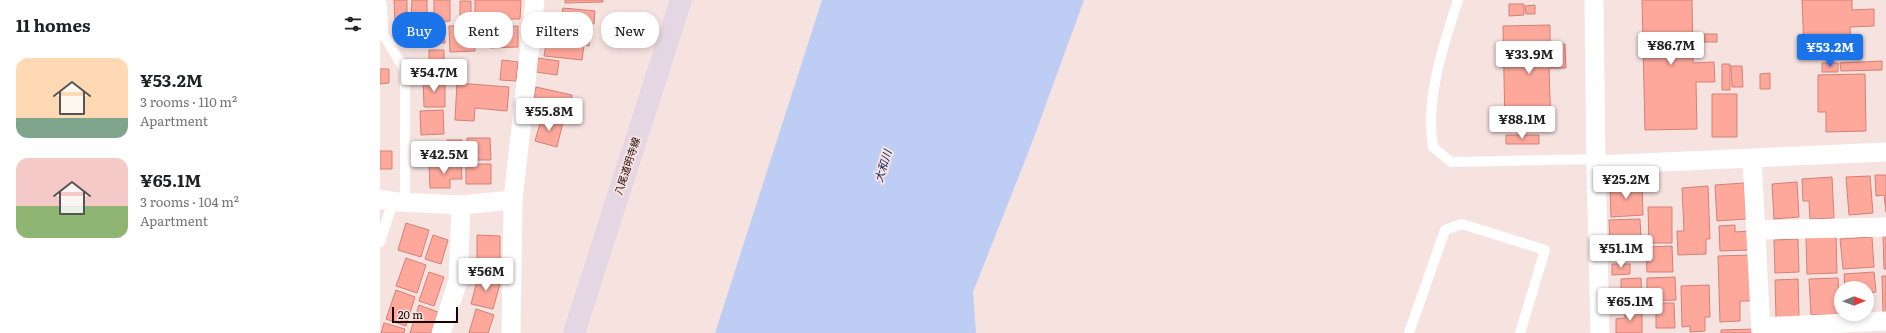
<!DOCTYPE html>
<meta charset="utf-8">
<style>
:root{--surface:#fff;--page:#f2f2f2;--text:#202124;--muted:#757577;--accent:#1a73e8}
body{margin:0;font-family:Literata,"Noto Sans JP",serif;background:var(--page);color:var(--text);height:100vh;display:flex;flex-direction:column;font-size:15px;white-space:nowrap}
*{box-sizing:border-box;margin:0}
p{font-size:13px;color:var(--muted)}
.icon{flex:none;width:22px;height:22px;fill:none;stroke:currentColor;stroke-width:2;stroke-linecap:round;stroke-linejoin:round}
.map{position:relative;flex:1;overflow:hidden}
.details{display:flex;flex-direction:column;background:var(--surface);width:380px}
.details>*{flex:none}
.top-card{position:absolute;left:12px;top:12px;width:380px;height:36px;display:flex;gap:8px}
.needle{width:26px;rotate:89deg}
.buttons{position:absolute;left:1454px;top:281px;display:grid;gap:8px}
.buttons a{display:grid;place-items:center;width:40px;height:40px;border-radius:50%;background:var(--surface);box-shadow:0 2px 6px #0003;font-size:20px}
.scale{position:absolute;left:12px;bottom:10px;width:66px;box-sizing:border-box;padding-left:4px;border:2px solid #1d0202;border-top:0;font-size:11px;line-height:14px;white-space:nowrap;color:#1d0202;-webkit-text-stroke:3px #f6e3e0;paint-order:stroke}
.price{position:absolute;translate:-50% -34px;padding:0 9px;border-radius:4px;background:#fff;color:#222;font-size:13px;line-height:26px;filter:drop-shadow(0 1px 2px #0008)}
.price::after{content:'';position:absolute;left:50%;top:24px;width:12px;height:9px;margin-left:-6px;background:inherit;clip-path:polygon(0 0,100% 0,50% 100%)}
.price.current{background:var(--accent);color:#fff}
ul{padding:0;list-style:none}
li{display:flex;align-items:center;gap:12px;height:100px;padding:0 16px}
li span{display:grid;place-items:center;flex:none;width:112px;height:80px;border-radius:12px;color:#555}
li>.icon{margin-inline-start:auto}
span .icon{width:48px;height:48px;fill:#fffc;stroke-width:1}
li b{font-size:17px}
h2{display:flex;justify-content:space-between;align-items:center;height:48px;padding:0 16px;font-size:17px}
.chip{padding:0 14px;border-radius:16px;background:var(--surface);box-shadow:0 2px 6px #0003;font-size:14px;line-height:36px}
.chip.current{background:var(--accent);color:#fff}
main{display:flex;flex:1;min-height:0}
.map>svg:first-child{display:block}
.water{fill:#becdf3}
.building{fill:#fea89c;stroke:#d38076}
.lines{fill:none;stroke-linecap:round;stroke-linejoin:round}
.lane{stroke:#fff;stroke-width:10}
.street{stroke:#fff;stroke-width:19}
.secondary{stroke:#e5d6e4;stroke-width:22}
.labels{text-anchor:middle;stroke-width:4;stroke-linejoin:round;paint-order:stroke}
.street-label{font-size:10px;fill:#1d0202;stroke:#f6e3e0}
.water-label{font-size:11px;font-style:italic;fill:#122267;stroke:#f6e3e0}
</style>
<main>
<section class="details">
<h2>11 homes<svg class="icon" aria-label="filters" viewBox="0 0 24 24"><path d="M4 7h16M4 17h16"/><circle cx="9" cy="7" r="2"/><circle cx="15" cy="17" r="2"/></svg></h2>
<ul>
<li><span style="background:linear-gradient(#ffd9b3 75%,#7fa58c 0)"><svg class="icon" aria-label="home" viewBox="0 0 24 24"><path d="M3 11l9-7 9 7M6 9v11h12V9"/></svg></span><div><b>¥53.2M</b><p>3 rooms · 110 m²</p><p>Apartment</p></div></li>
<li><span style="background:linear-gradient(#f6c9c9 60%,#8fb573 0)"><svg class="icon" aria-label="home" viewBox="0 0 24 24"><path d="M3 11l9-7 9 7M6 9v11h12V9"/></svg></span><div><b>¥65.1M</b><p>3 rooms · 104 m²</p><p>Apartment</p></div></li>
</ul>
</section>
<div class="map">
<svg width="1506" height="333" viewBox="0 0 1506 333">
<rect width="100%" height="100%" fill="#f6e3e0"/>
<!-- water -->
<path class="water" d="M442 0H704L650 148 593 292 596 333H335Z"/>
<!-- building -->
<path class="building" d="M14 0H27V23H15Z
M32 0H47V22H31Z
M54 0H70V21L54 22Z
M95 0H141L140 19H95Z
M185 0H223V2L185 3Z
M1262 0H1312L1313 63 1334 62 1335 82H1316L1317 129 1265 130Z
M1422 0H1472V10L1494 9V26L1470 27 1471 48 1424 50Z
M80 1H91V20H80Z
M1129 4H1144V15L1129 16Z
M1155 5V14H1146L1145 6Z
M183 8 215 11 214 24 181 20Z
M175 24 211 29 209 46 204 45 202 60 164 56 168 33H174Z
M95 25V51L70 52 69 26Z
M1170 25V44H1185L1186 68H1169L1171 127 1125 128 1123 26Z
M35 26H64L65 43H35Z
M138 26V47L110 48 109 27Z
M1324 34H1337V42H1324Z
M49 50H64V72H35L34 63H49Z
M158 58 179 61 177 75 156 72Z
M122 60 138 62 136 81 120 80Z
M1502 61V70L1461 71 1460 63Z
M1442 63H1458V72H1442Z
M1342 64H1350V90H1342Z
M1351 66H1362L1363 87H1352Z
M0 69H9V83L0 84Z
M1390 73V89H1380V74Z
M1485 74 1486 131 1446 132V112H1438V75Z
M65 78V107H44L43 79Z
M77 83 129 87 127 111 95 108 94 121 75 120Z
M156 87 192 95 188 117 152 110Z
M1332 94H1357V137H1332Z
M63 110 64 134 41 135 40 111Z
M162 117 183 122 177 147 155 141Z
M1126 135H1159V144H1126Z
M87 138H110L111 160H87Z
M67 140H82V160H54V146H67Z
M0 151H12V169H0Z
M81 163 82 179H70V188H50L49 164Z
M86 164H111V184H86Z
M1495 175H1506V212L1504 195 1496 196Z
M1490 176 1493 213 1469 215 1466 177Z
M1452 177 1454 218 1430 219 1429 201H1423L1422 179Z
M1262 182 1263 215 1231 217 1230 184Z
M1417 182 1419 217 1394 219 1392 184Z
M1364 183 1366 219 1337 221 1335 185Z
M1328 186 1330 239H1326V254L1298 255 1297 231H1304L1302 188Z
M1268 207H1292V243H1269Z
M1260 219 1261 239 1230 240 1229 220Z
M26 223 49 230 41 257 18 250Z
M1355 225V232L1369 231 1370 250 1340 251 1339 226Z
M53 235 68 240 61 264 45 259Z
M97 235 120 236V270H97Z
M1456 236 1457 273 1427 274 1426 237Z
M1503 236H1506V269H1504Z
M1492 237 1494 267 1463 269 1460 239Z
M1418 239 1419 272 1395 273 1394 240Z
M1292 246 1293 272H1267L1266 247Z
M1371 255 1373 301H1360V321L1340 322 1338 256Z
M26 258 46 265 37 293 16 286Z
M1232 264H1250V274L1232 275Z
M49 272 64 277 54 306 39 301Z
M1494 272 1496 292 1487 293 1489 310H1487V288H1465L1464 274Z
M99 274 121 280 113 309 91 304Z
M1502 276H1506V312H1503Z
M1295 277 1296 300 1267 301V278Z
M1261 278 1262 305 1233 306V295L1241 294V279Z
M1458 278 1460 314 1431 315 1429 279Z
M1418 279 1419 317 1396 318 1395 280Z
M1329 285 1330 317H1325V331L1310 332V326L1302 327 1301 286Z
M16 290 35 297 26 326 6 319Z
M1276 303H1294L1295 328H1276Z
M39 305 58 312 51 333H30Z
M96 309 114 315 108 333H89Z
M1262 309V333H1236V319L1245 318V310Z
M4 323 25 329 24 333H1Z
M1374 329V333H1341V330Z"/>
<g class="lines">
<!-- lane -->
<path class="lane" d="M1078 0C1063 46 1045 99 1053 147L1071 162 1216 159
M0 2 2 4 3 34 25 70V203
M0 242 13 201
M1029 333 1065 230 1082 224 1165 250 1140 333"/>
<!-- street -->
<path class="street" d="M1214 0 1216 165 1220 333
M1372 158 1381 333
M1216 165 1506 152
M0 199 18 202 81 205 133 200
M1376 230 1506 227
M1381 327 1506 321
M61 333 78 281 81 205
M131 333 133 200 155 0"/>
<!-- secondary -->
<path class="secondary" d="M194 333 301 0"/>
</g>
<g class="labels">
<!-- street labels -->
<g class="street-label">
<text transform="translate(247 166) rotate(-72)" y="4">八尾道明寺線</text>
</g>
<!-- water labels -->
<g class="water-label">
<text transform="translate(503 166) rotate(-73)" y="4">大和川</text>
</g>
</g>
</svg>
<div class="buttons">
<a><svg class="needle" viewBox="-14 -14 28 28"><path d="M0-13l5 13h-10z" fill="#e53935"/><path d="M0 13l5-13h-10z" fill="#757577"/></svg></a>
</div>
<div class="scale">20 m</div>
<b class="price" style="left:1291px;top:66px">¥86.7M</b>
<b class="price current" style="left:1450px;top:68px">¥53.2M</b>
<b class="price" style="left:1149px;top:75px">¥33.9M</b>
<b class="price" style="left:54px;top:93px">¥54.7M</b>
<b class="price" style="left:169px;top:132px">¥55.8M</b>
<b class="price" style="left:1142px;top:140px">¥88.1M</b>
<b class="price" style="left:64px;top:175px">¥42.5M</b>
<b class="price" style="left:1246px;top:200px">¥25.2M</b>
<b class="price" style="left:1241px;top:269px">¥51.1M</b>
<b class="price" style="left:106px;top:292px">¥56M</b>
<b class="price" style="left:1250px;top:322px">¥65.1M</b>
<div class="top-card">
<a class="chip current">Buy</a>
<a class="chip">Rent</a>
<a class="chip">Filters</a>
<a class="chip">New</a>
</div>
</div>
</main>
